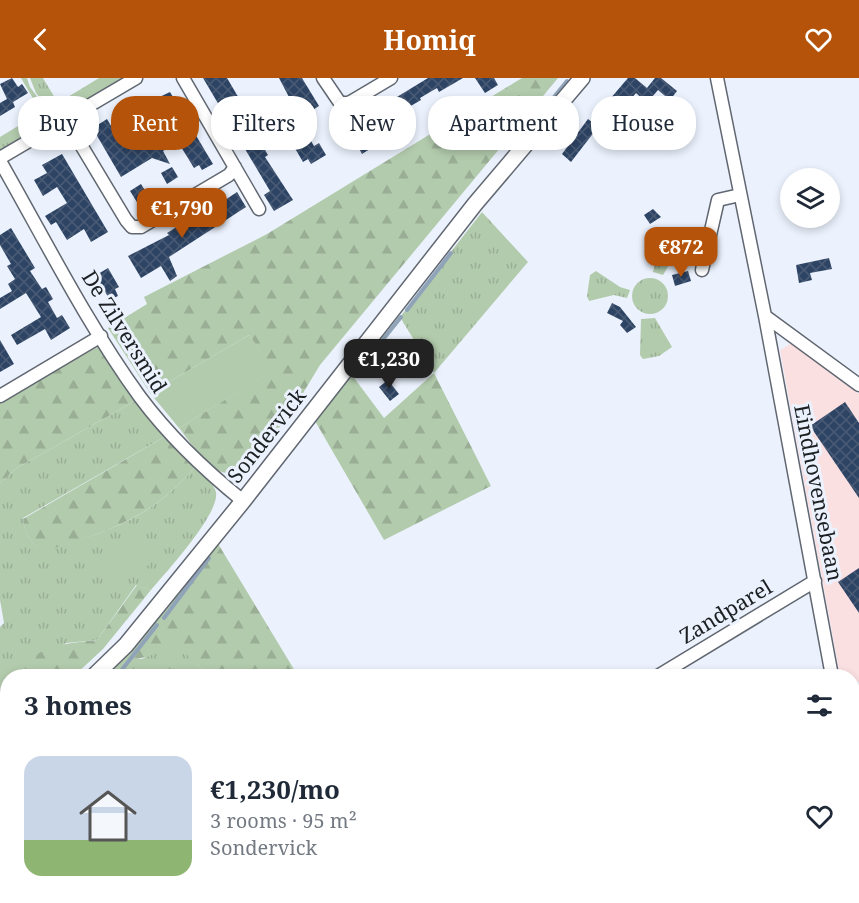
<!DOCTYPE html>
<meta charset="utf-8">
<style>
:root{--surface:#fff;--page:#f6f6f7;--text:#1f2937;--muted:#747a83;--line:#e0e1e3;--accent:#b45309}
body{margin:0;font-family:"Noto Serif",serif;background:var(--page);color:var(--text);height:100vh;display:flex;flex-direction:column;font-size:22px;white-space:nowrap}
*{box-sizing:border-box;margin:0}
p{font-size:20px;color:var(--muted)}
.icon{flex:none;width:33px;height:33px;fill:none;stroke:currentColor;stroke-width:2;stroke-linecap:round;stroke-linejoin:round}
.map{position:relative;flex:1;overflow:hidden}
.sheet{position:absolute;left:0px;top:591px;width:860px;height:234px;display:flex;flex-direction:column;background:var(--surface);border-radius:24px 24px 0 0;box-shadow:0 3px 9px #0003}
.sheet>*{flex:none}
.hud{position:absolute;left:18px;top:18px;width:824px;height:54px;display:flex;gap:12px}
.controls{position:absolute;left:780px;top:90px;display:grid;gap:12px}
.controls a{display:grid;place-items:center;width:60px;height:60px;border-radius:50%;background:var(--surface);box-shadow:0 3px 9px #0003;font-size:30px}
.price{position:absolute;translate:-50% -51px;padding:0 14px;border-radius:12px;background:var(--accent);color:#fff;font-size:20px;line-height:39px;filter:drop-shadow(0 2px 3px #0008)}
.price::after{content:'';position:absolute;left:50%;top:36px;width:18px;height:14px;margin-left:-9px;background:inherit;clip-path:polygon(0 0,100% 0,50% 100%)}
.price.selected{background:#222;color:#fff}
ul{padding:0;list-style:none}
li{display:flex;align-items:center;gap:18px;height:150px;padding:0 24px}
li+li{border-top:2px solid var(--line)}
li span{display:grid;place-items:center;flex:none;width:168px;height:120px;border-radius:18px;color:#555}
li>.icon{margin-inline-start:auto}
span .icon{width:72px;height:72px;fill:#fffc;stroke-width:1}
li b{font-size:26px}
h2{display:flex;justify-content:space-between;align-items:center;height:72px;padding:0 24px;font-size:26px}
.chip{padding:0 21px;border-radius:24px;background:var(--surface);box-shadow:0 3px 9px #0003;font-size:21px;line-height:54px}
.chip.selected{background:var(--accent);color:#fff}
header{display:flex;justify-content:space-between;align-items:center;height:78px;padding:0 24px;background:var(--accent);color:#fff;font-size:27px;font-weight:700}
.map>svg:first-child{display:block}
.commercial{fill:#fbe0e2}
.grass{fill:url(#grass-tufts)}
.forest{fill:url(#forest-firs)}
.park{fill:#b3cbad}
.water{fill:url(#water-rules);stroke:#8fa4b8;stroke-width:1.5}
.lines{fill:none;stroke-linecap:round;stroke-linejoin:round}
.stream{stroke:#8fa4b8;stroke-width:4}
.building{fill:url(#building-cross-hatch);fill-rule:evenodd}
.minor-casing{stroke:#616771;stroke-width:15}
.tertiary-casing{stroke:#616771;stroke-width:18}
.minor{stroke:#fff;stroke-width:12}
.tertiary{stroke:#fff;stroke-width:15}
.labels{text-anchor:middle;stroke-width:6;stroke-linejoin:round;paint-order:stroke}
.street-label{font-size:21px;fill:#1d2023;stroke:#ebf2fd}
</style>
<header><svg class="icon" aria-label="back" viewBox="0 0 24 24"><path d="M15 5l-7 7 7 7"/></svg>Homiq<svg class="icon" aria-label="heart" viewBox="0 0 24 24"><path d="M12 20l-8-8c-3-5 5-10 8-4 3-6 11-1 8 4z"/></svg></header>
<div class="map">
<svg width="859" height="825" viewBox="0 0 859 825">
<defs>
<pattern id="grass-tufts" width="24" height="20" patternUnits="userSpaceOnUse" patternTransform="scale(1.5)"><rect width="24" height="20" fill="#b3cbad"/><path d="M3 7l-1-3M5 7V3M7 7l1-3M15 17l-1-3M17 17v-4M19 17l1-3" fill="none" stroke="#9aae95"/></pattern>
<pattern id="forest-firs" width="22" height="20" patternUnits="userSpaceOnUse" patternTransform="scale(1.5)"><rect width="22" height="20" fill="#b3cbad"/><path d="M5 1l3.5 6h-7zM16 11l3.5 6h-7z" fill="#9aae95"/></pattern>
<pattern id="water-rules" width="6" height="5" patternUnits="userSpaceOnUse" patternTransform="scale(1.5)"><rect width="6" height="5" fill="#c0dcf8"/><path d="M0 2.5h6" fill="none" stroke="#a5bcd4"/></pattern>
<pattern id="building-cross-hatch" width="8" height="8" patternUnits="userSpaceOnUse" patternTransform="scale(1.5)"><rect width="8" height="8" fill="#2e4464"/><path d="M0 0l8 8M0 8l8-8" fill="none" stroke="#4a5c76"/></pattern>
</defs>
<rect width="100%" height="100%" fill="#ebf2fd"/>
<!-- commercial -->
<path class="commercial" d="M792 265 859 316V604L852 605V598H840L780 272Z"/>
<!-- grass -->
<path class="grass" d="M21 0H27L30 9 54 41 0 72V59L41 34Z
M30 0H43L58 25 99 0H123L60 37 57 32 52 34 36 15Z
M482 134 528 184 434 295 400 239Z
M656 153 675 154 679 159 678 172 663 197 653 194 655 185 650 161Z
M596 193 620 209 630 212 627 220 614 217 589 223 587 218 590 197Z
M632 218a18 18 0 1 1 36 0a18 18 0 1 1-36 0Z
M655 240 672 269 659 278 643 281 640 277 641 241Z
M137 322 166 358 23 440C24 455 31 464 42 473 105 455 151 441 194 390 201 396 214 405 216 414 220 436 166 494 151 512L136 507 97 562 66 565 26 593V598H8L7 646 0 650V549L4 545 0 522V405L17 390Z
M175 564 209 598H106L124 578 142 581Z
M852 790 857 825H761L759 819 762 818H852Z
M336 818H375L368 825H329Z"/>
<!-- forest -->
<path class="forest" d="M522 0H558L320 287 288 340 242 391C217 409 193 367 179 350L273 292 249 257 150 315 108 250 147 226 144 219 267 156Z
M99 268 137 322 17 390 0 405V324Z
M434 295 491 408 384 462 315 343 352 297 384 340Z
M166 358 194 390C151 441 104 455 42 474 31 464 24 455 23 441Z
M217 464 298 598H209L175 565C159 573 142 586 124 578Z
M137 507 151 512 103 571 74 598H26C26 566 74 565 97 562Z
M0 726 7 741 8 818H41L44 825H0Z
M51 818H199V825H55Z
M261 818H336L329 825H257Z
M611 818H762L760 819 761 825H616Z"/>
<!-- park -->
<path class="park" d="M249 257 274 292 179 350 150 315Z
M134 447 170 488 167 493 164 490 161 492 153 483 139 495 136 491 123 504 102 484 114 466Z"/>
<!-- water -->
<path class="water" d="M199 818H261L257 825H199Z"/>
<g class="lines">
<!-- stream -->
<path class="stream" d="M528 51 567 3
M506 79 526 54
M407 232 451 175
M381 264 401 239
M365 284 376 269
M164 540 209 480
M117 598 157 547
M0 643 8 639"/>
</g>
<!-- building -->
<path class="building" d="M12 0 18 9 22 6 28 15 13 24 15 29 0 38V25L7 21 0 6Z
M203 0H227L240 22 244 20 260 47 253 51 268 77 265 79 293 122 274 133 264 117 270 113Z
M279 0H302L319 28 300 40Z
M428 0H463L439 14 437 10 420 20 421 22 409 29 411 33 381 50 385 56 374 63 376 67 362 76 357 67 349 71 338 53 355 43 358 47 376 36 374 33Z
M475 0H494L498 7 485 15Z
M628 0H635L647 10 655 0H661L677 13 670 22 658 12 647 25 636 15 616 38 604 28Z
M170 14 213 86 202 92 199 87 194 90 178 64 163 73 170 86 152 80 121 99 96 56 99 54 96 48 107 41 114 53 129 44 127 40 152 25 151 23ZM162 39 170 54 148 67 139 52Z
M588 41 598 49 571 84 562 76Z
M301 46 314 68 319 65 326 77 311 86 308 81 303 84 286 55Z
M62 76 108 154 91 164 84 151 67 162 56 144 51 147 45 138 67 125 57 109 43 118 34 102 47 95 42 87Z
M172 89 178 99 167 106 161 95Z
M141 106 151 122 140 129 130 113Z
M237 114 246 129 169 179 177 198 170 203 161 188 141 200 128 178 169 157 167 155 178 148 181 153 195 141 193 139 206 133 209 138 225 129 222 124Z
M653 131 661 139 650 146 644 137Z
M11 150 35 190 30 193 42 211 46 209 53 221 48 224 57 240 62 237 70 250 51 262 45 251 17 267 11 257 41 239 26 215 0 231V220L12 213 8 206 15 201 7 188 11 186 0 167V157Z
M829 180 832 191 810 195 812 202 799 205 796 187Z
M108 190 119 209 115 211 118 218 110 222 98 202 101 201 98 196Z
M688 193 691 203 675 208 672 197Z
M612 225 620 229 636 249 627 255 620 247 623 243 607 235Z
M0 262 14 286 0 294Z
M401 272 409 283 395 297 386 286Z
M388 302 399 316 390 323 379 309Z
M845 324 859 345V420L810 348Z
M859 490V535L838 504Z"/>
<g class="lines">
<defs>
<path id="minor" d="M183 0 259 131
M323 0 340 25H349L391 0
M717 0 765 238 859 307
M66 42 126 142 132 149H141L229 97 235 89
M0 80 136 0
M0 83C45 162 87 246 140 319 169 358 206 393 243 423
M702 192 718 122 740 117
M765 238 832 598
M0 318 101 258
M658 598 815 503
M852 728 859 775
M545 818 549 825"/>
<path id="tertiary" d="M94 598 126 567 243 423 475 126 582 0
M0 666 8 662"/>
</defs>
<!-- minor casing -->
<use href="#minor" class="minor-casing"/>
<!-- tertiary casing -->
<use href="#tertiary" class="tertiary-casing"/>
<!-- minor -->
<use href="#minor" class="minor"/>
<!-- tertiary -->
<use href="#tertiary" class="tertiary"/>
</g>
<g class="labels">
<!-- street labels -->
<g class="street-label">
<text transform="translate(124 254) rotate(58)" y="7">De Zilversmid</text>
<text transform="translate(267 358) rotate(-52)" y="7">Sondervick</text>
<text transform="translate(818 415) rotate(79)" y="7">Eindhovensebaan</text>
<text transform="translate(726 534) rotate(-31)" y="7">Zandparel</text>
</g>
</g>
</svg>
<div class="controls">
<a><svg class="icon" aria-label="layers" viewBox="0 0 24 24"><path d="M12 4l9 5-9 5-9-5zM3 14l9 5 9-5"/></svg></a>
</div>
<b class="price" style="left:182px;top:161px">€1,790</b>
<b class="price" style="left:681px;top:200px">€872</b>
<b class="price selected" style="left:389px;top:312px">€1,230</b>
<div class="hud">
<a class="chip">Buy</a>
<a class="chip selected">Rent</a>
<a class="chip">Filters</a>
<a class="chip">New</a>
<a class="chip">Apartment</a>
<a class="chip">House</a>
</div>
<section class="sheet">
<h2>3 homes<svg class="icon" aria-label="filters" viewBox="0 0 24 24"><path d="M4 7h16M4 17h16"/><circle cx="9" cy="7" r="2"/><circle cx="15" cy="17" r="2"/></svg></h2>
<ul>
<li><span style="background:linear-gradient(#c9d6e8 70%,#8fb573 0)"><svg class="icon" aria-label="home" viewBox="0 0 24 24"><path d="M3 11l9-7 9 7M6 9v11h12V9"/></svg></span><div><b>€1,230/mo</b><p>3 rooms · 95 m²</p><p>Sondervick</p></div><svg class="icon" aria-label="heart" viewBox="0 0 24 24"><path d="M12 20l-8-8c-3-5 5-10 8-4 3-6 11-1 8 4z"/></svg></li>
</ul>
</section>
</div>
